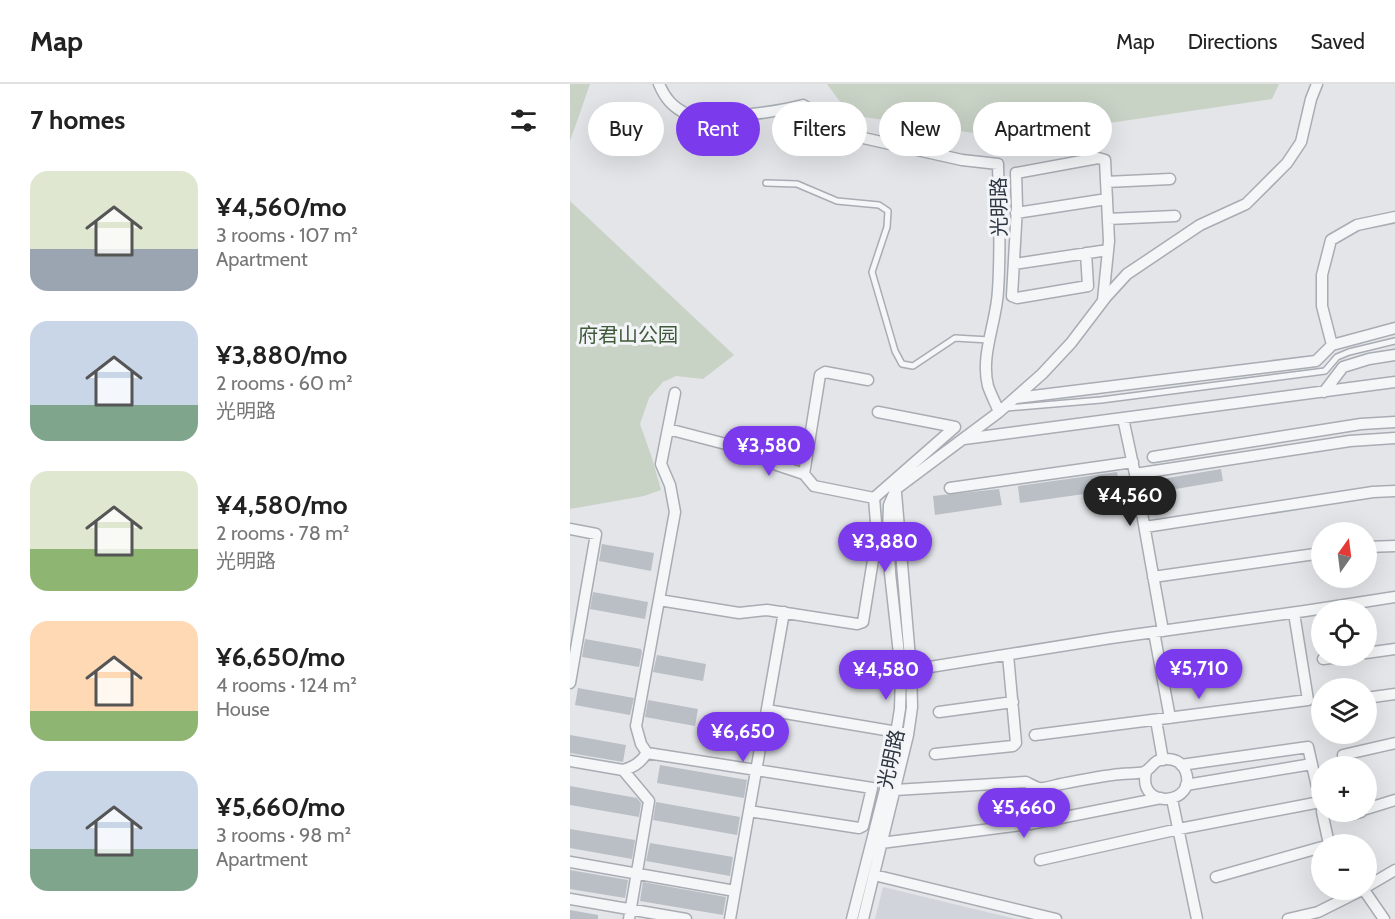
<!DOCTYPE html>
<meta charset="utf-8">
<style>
:root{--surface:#fff;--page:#f2f2f2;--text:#222;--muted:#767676;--line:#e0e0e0;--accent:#7c3aed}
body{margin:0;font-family:Cabin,"Noto Sans SC",sans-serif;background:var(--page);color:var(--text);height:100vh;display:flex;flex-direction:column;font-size:22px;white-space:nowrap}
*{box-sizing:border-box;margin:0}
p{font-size:20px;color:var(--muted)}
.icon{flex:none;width:33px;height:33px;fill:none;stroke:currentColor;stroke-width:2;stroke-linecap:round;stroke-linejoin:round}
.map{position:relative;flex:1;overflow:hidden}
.panel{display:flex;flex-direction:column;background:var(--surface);width:570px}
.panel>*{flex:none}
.banner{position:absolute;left:18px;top:18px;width:570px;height:54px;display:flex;gap:12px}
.needle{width:39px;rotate:14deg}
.controls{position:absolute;left:741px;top:438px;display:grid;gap:12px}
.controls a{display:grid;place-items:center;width:66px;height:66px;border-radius:50%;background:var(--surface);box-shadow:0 6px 24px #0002;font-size:30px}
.price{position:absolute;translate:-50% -51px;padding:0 14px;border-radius:21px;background:var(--accent);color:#fff;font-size:20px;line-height:39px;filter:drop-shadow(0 2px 3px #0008)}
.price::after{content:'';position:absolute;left:50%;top:36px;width:18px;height:14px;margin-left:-9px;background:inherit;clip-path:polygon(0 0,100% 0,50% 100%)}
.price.on{background:#222;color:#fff}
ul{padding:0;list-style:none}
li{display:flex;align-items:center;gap:18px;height:150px;padding:0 30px}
li span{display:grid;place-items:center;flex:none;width:168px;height:120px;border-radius:18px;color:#555}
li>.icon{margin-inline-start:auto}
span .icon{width:72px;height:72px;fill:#fffc;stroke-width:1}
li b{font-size:26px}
h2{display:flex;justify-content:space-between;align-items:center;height:72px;padding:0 30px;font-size:26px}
.pill{padding:0 21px;border-radius:27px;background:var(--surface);box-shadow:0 6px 24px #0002;font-size:21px;line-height:54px}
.pill.on{background:var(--accent);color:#fff}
header{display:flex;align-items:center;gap:36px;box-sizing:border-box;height:84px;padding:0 30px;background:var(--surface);border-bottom:2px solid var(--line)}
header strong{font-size:28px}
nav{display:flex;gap:33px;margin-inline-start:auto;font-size:21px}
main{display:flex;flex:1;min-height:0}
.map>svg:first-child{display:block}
.built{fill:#d1d5db}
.green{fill:#c8d2c5}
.building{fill:#babfc6}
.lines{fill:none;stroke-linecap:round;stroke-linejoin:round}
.service-casing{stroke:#a8acb3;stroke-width:8}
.minor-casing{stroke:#a8acb3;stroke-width:13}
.service{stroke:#f5f6f8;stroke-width:5}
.minor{stroke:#f5f6f8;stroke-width:10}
.labels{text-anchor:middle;stroke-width:6;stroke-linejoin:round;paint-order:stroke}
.street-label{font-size:20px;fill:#2c3440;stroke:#f2f4f7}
.park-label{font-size:20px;fill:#415a3b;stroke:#f2f4f7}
</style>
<header>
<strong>Map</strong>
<nav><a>Map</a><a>Directions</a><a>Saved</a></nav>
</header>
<main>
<section class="panel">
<h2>7 homes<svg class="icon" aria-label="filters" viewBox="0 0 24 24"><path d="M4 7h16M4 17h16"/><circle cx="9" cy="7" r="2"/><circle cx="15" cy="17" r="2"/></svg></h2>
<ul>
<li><span style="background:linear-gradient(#dfe7d0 65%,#9aa5b1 0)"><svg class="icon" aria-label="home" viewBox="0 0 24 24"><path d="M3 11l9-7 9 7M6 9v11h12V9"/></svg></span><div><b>¥4,560/mo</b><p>3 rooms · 107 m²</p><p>Apartment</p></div></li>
<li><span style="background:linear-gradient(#c9d6e8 70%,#7fa58c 0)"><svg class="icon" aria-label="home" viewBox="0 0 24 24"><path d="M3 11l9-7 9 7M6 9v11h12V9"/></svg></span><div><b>¥3,880/mo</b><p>2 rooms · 60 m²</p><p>光明路</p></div></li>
<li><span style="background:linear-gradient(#dfe7d0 65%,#8fb573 0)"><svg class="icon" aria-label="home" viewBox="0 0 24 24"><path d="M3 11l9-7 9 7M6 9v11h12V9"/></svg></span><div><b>¥4,580/mo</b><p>2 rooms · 78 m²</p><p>光明路</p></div></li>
<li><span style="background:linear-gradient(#ffd9b3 75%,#8fb573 0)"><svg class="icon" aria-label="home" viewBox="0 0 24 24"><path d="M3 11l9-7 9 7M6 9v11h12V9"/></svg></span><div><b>¥6,650/mo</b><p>4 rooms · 124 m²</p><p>House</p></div></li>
<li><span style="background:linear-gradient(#c9d6e8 65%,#7fa58c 0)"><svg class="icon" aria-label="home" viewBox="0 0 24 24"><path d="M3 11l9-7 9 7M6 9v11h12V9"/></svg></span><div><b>¥5,660/mo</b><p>3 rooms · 98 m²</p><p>Apartment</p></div></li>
</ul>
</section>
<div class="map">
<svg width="825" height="835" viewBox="0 0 825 835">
<rect width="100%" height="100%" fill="#e3e5e9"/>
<!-- built -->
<path class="built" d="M313 803 446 835H305Z"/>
<!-- green -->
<path class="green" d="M0 0H20L0 57Z
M257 0H709L702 15 438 54 280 31Z
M0 117 164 271 133 295 106 292 93 298 79 314 70 340 82 374 91 406 74 412 0 425Z"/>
<!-- building -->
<path class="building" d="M651 385 653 397 582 409 580 397Z
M547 388 550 405 450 419 448 402Z
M429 405 432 421 365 431 363 412Z
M32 460 84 469 81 487 29 477Z
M23 508 78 518 75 535 20 525Z
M15 555 71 565 72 568 69 583 12 573Z
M87 571 136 580 133 597 83 588Z
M8 604 64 614 60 631 5 621Z
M78 616 128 625 125 642 75 633Z
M0 651 56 661 53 678 0 669Z
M90 681 177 696 174 714 87 699Z
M0 702 67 714 71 719 69 733 0 721Z
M86 718 170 733 167 751 83 736Z
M0 745 65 756 62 775 0 764Z
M80 759 163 773 160 792 76 777Z
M0 786 58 796 55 814 0 805Z
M73 798 156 813 153 831 70 817Z
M0 826 28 831V835H0Z"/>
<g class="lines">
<defs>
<path id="service" d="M196 99 227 100 267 117 309 121 318 127 317 143 302 188 325 267 332 280 343 282 385 254 419 256
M436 324 531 316 755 287 767 273 779 268 825 257"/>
<path id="minor" d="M89 0C95 14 102 23 117 30 135 39 211 27 233 21L280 51 392 76 428 80C429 122 431 164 428 206 427 237 410 271 418 302 421 311 426 320 429 328L326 405 319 421 318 450 320 489 331 588 330 625 320 686 282 835
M536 98 600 95
M446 129 537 115
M538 135 605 132
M516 169 518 202 447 214 442 212 447 123 446 89 528 74 535 76 539 157 533 216
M444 180 538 166
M762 261 752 222V191L761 156 787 141 825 133
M754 308 773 283 799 275 825 271
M105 309 91 380 100 401 105 428 66 642 71 660 77 669 302 704 293 742 289 744 179 727
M446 314 746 277 762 261 825 244
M429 328 472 290 501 259 536 213 557 190 630 141 676 120 717 79 731 58 741 15 747 0
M553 334 565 390 593 547
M98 345 194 370 207 381 234 390 244 402 304 414
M394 355 825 298
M583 373 791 340 825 338
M234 390 250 291 255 288 298 296
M565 390 780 357 825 354
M380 404 563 378
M575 443 803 408 825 407
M0 445 26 450 0 599
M796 463 825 462
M583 493 752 469
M89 516 169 529 197 526 287 540 293 538 307 451 304 414 385 343 308 328
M584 548 600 634
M796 569 825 565
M753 575 778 572
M341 586 541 554 735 527 825 513
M796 614 825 610
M197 626 333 649
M369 628 443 618
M586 636 593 676
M465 651 738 616 724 529
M365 670 443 662 446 659 438 571
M773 671 825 659
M0 677 53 686C64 683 70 679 77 669
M611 681 738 663 752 725
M53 686 79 717 59 835
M616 701 742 680
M325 706 456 698C460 700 465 703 469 704 475 705 485 701 491 700 511 696 531 692 551 690 558 689 567 690 574 688 582 685 583 675 596 675 604 675 612 678 615 686 630 720 567 728 576 688
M602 715 627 835
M796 725 825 716
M752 728 759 760
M780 731 791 728
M311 759 460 740 591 714
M470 776 609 745 750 718
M0 778 165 807
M304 791 486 835
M646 793 752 763
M796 803 825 786
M794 806 814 835
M0 815 116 835
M160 835 214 528
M293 835 338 651 342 623 341 586 326 409
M718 835 748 828 792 806"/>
</defs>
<!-- service casing -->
<use href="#service" class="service-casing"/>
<!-- minor casing -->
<use href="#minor" class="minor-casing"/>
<!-- service -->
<use href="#service" class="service"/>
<!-- minor -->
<use href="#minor" class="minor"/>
</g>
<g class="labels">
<!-- street labels -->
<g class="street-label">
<text transform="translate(429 123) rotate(-91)" y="7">光明路</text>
<text transform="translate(321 675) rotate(-78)" y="7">光明路</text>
</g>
<!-- park labels -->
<g class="park-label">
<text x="58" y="258">府君山公园</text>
</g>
</g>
</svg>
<div class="controls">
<a><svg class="needle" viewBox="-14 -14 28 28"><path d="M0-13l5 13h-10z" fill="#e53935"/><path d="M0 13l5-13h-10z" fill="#767676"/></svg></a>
<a><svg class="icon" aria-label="locate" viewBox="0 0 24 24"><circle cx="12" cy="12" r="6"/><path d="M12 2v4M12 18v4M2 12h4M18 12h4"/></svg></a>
<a><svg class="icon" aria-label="layers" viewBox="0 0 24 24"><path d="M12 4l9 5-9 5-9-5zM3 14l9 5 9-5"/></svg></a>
<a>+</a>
<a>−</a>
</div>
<b class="price" style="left:199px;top:393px">¥3,580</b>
<b class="price on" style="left:560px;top:443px">¥4,560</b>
<b class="price" style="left:315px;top:489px">¥3,880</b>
<b class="price" style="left:629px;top:616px">¥5,710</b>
<b class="price" style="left:316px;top:617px">¥4,580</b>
<b class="price" style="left:173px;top:679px">¥6,650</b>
<b class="price" style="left:454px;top:755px">¥5,660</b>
<div class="banner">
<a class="pill">Buy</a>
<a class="pill on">Rent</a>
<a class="pill">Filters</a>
<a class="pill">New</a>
<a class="pill">Apartment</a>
</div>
</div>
</main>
